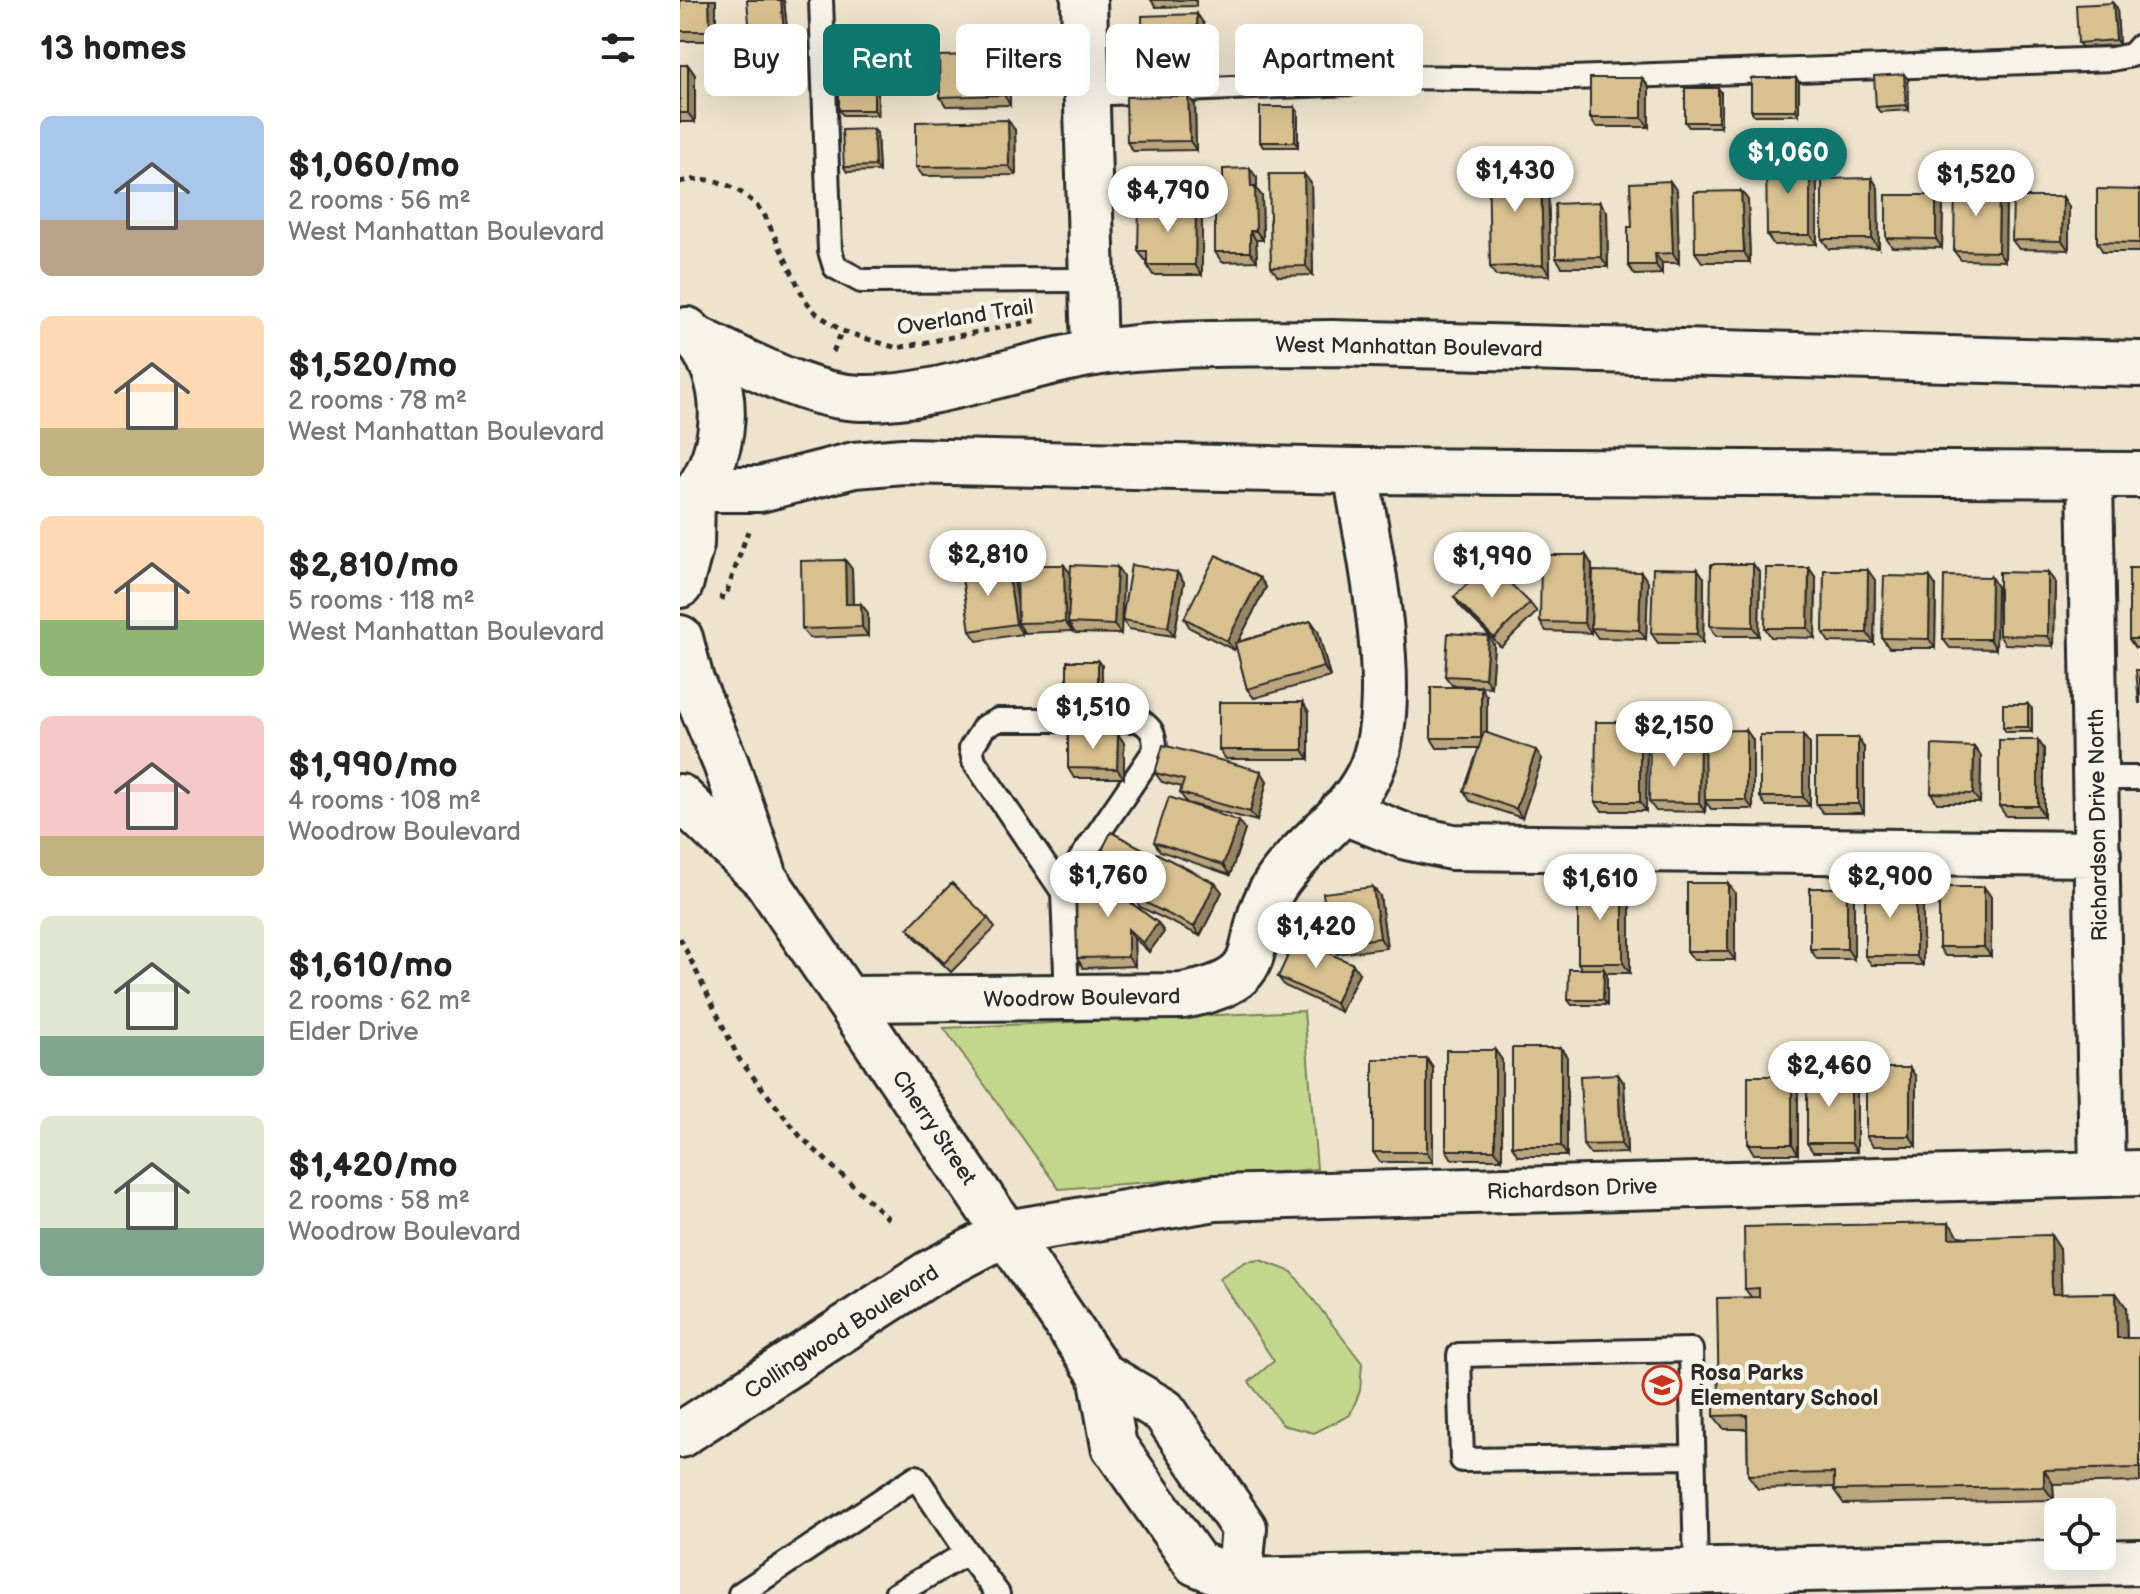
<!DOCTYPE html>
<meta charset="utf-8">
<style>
:root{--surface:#fff;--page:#f2f2f2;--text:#222;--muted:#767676;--accent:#0f766e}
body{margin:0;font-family:"Balsamiq Sans",sans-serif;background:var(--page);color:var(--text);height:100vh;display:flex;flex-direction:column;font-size:30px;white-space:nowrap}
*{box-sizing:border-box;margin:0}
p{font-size:26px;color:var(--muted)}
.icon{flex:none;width:44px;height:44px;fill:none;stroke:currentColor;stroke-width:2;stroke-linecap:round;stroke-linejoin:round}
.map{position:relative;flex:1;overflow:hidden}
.side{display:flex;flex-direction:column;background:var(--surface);width:680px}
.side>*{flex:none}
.guide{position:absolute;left:24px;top:24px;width:760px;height:72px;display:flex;gap:16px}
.tools{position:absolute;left:1364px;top:1498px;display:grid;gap:16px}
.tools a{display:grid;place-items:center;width:72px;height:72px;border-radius:12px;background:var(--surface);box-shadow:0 8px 32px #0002;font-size:40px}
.price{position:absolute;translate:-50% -68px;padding:0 18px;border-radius:28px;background:#fff;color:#222;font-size:26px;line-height:52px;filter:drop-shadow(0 2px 4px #0008)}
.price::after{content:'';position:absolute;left:50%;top:48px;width:24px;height:18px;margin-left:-12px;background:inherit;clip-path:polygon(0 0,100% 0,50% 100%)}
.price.on{background:var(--accent);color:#fff}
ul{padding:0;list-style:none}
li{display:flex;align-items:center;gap:24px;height:200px;padding:0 40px}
li span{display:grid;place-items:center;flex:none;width:224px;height:160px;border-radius:12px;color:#555}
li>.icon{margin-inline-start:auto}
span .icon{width:96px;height:96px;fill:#fffc;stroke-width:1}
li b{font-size:34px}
h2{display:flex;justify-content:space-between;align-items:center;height:96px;padding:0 40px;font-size:34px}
.chip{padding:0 28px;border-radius:12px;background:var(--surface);box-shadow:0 8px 32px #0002;font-size:28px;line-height:72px}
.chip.on{background:var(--accent);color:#fff}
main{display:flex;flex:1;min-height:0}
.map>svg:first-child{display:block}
.green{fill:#c3d78c;stroke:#77815c;stroke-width:2}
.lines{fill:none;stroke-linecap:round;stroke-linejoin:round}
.lane-casing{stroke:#2b2b2b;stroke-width:28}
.street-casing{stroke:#2b2b2b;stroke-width:50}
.secondary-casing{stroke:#2b2b2b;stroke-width:50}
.path{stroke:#2b2b2b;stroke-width:5;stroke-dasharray:6 6;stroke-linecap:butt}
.lane{stroke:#f7f3e8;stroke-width:22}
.street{stroke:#f7f3e8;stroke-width:44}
.secondary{stroke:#f7f3e8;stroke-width:44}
.wall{fill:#baa57b;stroke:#2b2b2b;stroke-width:2}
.shaded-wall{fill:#978664;stroke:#2b2b2b;stroke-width:2}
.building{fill:#d8c08f;stroke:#2b2b2b;stroke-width:2}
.labels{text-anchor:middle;stroke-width:8;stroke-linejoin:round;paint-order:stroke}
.street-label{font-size:22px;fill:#2b2b2b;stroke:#f7f3e8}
.poi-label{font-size:22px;font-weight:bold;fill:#2b2b2b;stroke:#f7f3e8;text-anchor:start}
</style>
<main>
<section class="side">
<h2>13 homes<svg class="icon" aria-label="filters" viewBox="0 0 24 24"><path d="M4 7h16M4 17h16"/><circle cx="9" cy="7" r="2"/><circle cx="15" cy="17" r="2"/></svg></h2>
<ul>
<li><span style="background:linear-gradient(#a9c7e8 65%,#b9a48a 0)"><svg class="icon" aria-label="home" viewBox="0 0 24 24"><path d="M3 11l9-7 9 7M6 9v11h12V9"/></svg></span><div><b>$1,060/mo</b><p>2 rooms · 56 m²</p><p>West Manhattan Boulevard</p></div></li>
<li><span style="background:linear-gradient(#ffd9b3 70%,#c2b280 0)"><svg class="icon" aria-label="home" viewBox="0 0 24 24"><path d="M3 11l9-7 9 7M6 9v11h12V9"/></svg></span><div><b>$1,520/mo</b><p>2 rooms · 78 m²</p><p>West Manhattan Boulevard</p></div></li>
<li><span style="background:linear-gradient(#ffd9b3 65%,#8fb573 0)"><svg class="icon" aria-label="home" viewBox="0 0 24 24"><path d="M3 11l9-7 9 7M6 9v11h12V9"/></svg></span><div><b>$2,810/mo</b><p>5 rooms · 118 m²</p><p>West Manhattan Boulevard</p></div></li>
<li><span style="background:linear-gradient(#f6c9c9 75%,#c2b280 0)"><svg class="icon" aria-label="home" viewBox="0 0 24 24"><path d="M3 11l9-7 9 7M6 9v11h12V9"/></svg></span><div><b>$1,990/mo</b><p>4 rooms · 108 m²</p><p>Woodrow Boulevard</p></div></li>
<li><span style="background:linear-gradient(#dfe7d0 75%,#7fa58c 0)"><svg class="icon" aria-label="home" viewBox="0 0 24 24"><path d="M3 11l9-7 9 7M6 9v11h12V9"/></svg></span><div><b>$1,610/mo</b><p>2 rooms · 62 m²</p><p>Elder Drive</p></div></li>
<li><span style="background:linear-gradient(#dfe7d0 70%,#7fa58c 0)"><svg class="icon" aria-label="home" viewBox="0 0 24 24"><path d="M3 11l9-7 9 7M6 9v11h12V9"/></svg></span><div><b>$1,420/mo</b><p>2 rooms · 58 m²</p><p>Woodrow Boulevard</p></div></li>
</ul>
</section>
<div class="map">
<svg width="1460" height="1594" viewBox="0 0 1460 1594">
<rect width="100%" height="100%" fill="#eee4cd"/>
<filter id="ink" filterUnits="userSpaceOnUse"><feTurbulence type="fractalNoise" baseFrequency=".0125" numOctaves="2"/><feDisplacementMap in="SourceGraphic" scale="16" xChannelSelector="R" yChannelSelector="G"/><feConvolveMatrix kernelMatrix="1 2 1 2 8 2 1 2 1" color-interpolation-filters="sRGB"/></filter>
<g filter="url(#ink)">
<!-- green -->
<path class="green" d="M624 1011 637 1169 379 1189 264 1028Z
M580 1260 612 1272 682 1363 680 1391 670 1415 634 1433 603 1425 569 1382 594 1361 539 1278 565 1262Z"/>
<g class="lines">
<defs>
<path id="lane" d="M141 0 150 251 155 267 181 281 411 280
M406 94 674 83 717 77 863 79 1432 59 1452 55 1460 46
M1417 778H1460
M383 892 400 860 475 750C475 734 472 728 459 720H318L304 727 291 748 294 761 383 892 387 999
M1013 1457 782 1460 779 1355 1011 1350 1016 1570
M287 1553 318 1594
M60 1594 236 1477 287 1553 216 1594"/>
<path id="street" d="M404 0 414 353
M1410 476 1422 1174
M662 811 727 837 772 847 1418 854
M169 999 502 996C601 978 555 944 597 882 623 844 666 819 688 776 725 704 688 551 676 471
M326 1233 535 1198 1460 1173
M559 1581 1460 1562"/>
<path id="secondary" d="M15 338C66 361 123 396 181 398 251 400 338 366 408 354 488 341 571 344 652 343L1460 364
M19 489H80L174 465 223 461 676 471 1460 475
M2 508C50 464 58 375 7 330
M0 585 11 544 12 498
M0 638 11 680 46 764 83 871
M0 797 86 880 421 1374 484 1411 564 1528 559 1581
M421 1374 434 1446 516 1563 559 1581 568 1594
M0 1435 248 1274 326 1233"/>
</defs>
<!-- lane casing -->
<use href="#lane" class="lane-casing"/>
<!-- street casing -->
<use href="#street" class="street-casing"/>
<!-- secondary casing -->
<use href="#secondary" class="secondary-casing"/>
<!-- path -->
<path class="path" d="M0 182C34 173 63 188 84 214L125 300 136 313 162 331 217 348 359 320
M153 352 162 331
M39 597 45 598 68 531
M0 938 59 1059 120 1136 212 1222"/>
<!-- lane -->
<use href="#lane" class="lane"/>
<!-- street -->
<use href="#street" class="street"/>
<!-- secondary -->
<use href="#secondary" class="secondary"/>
</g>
<!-- wall -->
<path class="wall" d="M0 0H36V41H0Z
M471 0H516V6L476 7Z
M104 1 108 38 73 40 70 35Z
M1437 8 1439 45 1402 47 1398 43Z
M517 14 524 24 525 77 470 78 463 69Z
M323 54 329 63 330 105 266 106 260 97Z
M0 65H8L15 75V122H0Z
M962 78 969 87V127H916L910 118Z
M1116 78 1119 82V115H1074L1071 110Z
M1228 79 1229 110 1200 112 1196 107Z
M198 87V115H163L159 110Z
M1038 88 1041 92V127H1009L1005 122Z
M515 105 516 150 453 151 447 142Z
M618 112V147H583L580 142Z
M193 129 197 133 199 171 167 172 164 167Z
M335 130 336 175 243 176 236 167Z
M1137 167V244L1094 245 1087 235Z
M849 168V172H861L868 181 870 275 816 276 810 267Z
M577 178V190L582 196 583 240H576L577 261 542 262 535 252Z
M1192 178 1198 188 1199 248 1149 249 1142 239Z
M631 183 633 275 598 276 591 267Z
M1460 190V252H1423L1417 242Z
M997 191 999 263H982V274L955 275 948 265 952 227Z
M1061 191 1068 200 1070 262H1022L1015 252Z
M1326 194 1325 261 1281 260 1274 251Z
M1256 195 1263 204 1262 248 1212 247 1206 238Z
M1383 197 1389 207V250L1339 249 1332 240Z
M516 206 522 215V275H473L467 265V260H465L458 251Z
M927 212 928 267H882L876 258Z
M906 555 912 565 911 633 866 631 860 622Z
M165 560 172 569 173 604H181L188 613V636L129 638 122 629Z
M327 564 333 573 337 599 384 565 390 574 437 567 443 576 441 634 395 633 392 628V631L344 633 342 629V634L297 641 290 631Z
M1073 564 1080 573 1079 636H1036L1030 626Z
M1129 568 1136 578 1135 638 1091 637 1085 628Z
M1460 568V648H1455L1449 639Z
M497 572 504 582 494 636 449 629 442 620Z
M961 572 968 582 966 639 918 638 911 628Z
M1368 573 1375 582 1374 646 1325 644 1319 635Z
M1311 577 1317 587 1316 649 1270 648 1263 639Z
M580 578 586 587 558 642 631 621 638 631 650 677 574 698 567 689 556 646 554 650 510 628 504 618Z
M1024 578 1023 643H978L971 633Z
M1195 580 1194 643 1149 642 1143 633Z
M1256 586 1255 648H1209L1202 638Z
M774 597 850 603 857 612 821 647 780 606Z
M814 645 811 687 772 685 765 676Z
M422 666V699H390L387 694Z
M807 697V733L862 759 842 818 790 801 784 791 799 748H757L751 738Z
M1352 709V732H1326L1323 727Z
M629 712V759H546L539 750Z
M1066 730 1073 740V809H1031L1026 802 1025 812 976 811 969 802 1020 736 1024 742Z
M967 732 966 811H922L915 802Z
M438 734 444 743V778H394L388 768Z
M1123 735 1130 744V806H1086L1080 797Z
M1358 740 1364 749V816H1326L1319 806Z
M1294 747 1301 756 1300 803H1257L1251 793Z
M1184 748V813H1143L1136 804Z
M475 773 587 781 577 821 507 803 500 793 502 787 482 782Z
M565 830 550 875 480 851 474 842Z
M422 850 468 854 459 871 425 854Z
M535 883 542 892 520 936 460 907 454 897Z
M1048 883 1055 893V960H1014L1007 951Z
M1236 885 1243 894V965H1192L1185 956Z
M693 887 700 896 707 948 657 954 650 945Z
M1304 887 1311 897V956H1265L1259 947Z
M1167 888 1174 898V959H1137L1130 949Z
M453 890 454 905 478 923 484 932 469 952 454 938 455 966 403 968 397 958Z
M950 892V973H926L927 1005H892L888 1000 902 969 898 963Z
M308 918 315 928 271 972 235 937 228 928Z
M679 973 661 1012 605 986 598 977Z
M881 1048 887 1057V1156H838L832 1146Z
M815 1050 822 1060V1159H772L766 1150Z
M747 1059 753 1068V1162H700L693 1152Z
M1230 1068 1236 1077V1146H1193L1186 1136Z
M1171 1075 1177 1084V1152H1133L1127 1143Z
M1112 1076 1118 1085V1154H1074L1068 1144Z
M944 1083 947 1153 910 1154 903 1145Z
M1279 1236 1380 1249 1381 1294 1436 1293 1446 1307 1447 1338H1460V1482L1373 1484 1374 1500 1164 1504 1154 1490V1487L1078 1489 1068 1475 1067 1429H1044L1034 1416 1039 1405 1072 1298 1065 1289Z"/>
<!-- shaded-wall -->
<path class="shaded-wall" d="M29 0H36V41L30 31Z
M101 0 104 1 108 38 104 33Z
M1433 3 1437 8 1439 45 1436 40Z
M517 14 524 24 525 77 518 67Z
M323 54 329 63 330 105 324 95Z
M8 65 15 75V122L8 113Z
M1224 74 1228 79 1229 110 1226 105Z
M962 78 969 87V127L962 118Z
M1116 78 1119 82V115L1116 110Z
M194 83 198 87V115L194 110Z
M1038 88 1041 92V127L1038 122Z
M508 96 515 105 516 150 510 141Z
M615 107 618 112V147L615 142Z
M328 120 335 130 336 175 329 166Z
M193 129 197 133 199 171 195 166Z
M843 158 849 168V182L843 173Z
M1130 158 1137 167V244L1130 235Z
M570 168 577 178V190L582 196 583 240 576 231 571 187Z
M861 172 868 181 870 275 863 265Z
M624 174 631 183 633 275 626 266Z
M1192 178 1198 188 1199 248 1192 239Z
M990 181 997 191 999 263 993 253Z
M1319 185 1326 194 1325 261 1318 252Z
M1061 191 1068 200 1070 262 1064 252Z
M1256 195 1263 204 1262 248 1256 239Z
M1383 197 1389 207V250L1382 241Z
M920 202 927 212 928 267 921 257Z
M516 206 522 215V275L515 265Z
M570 231 576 240 577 261 570 252Z
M975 254 982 263V274L976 265Z
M906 555 912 565 911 633 904 623Z
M165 560 172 569 173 613 166 604Z
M327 564 333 573 341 623H338L342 629V634L336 624Z
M1073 564 1080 573 1079 636 1073 627Z
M384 565 391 574 388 623 392 628V631L385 622Z
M437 567 443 576 441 634 434 625Z
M1129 568 1136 578 1135 638 1128 628Z
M1018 569 1024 578 1023 643 1017 634Z
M1188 570 1195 580 1194 643 1187 633Z
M497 572 504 582 494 636 488 627Z
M961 572 968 582 966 639 959 630Z
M1368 573 1375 582 1374 646 1368 636Z
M1250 577 1256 586 1255 648 1249 639Z
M1311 577 1317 587 1316 649 1310 639Z
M580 578 586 587 554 650 547 641Z
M181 604 188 613V636L182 627Z
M631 621 638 631 650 677 644 667Z
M808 636 814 645 811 687 805 678Z
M418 661 422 666V699L418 694Z
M801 687 807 697V748L801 738Z
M623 702 629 712V759L623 750Z
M1348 704 1352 709V732L1348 727Z
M960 722 967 732 966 811 960 802Z
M1066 730 1073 740V809L1066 800Z
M438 734 444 743V778L437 769Z
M1123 735 1130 744V806L1123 797Z
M1020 736 1026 745 1025 812 1019 803Z
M1178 738 1184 748V813L1178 804Z
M1358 740 1364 749V816L1358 806Z
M1294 747 1301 756 1300 803 1293 794Z
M856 750 862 759 842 818 836 809Z
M581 771 587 781 577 821 570 812Z
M559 821 565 830 550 875 543 865Z
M465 850 468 854 459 871 456 866Z
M447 880 453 890 454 909 447 900Z
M943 882 950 892V973L943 963Z
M535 883 542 892 520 936 514 927Z
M1048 883 1055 893V960L1048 951Z
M1236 885 1243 894V965L1236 956Z
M693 887 700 896 707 948 700 938Z
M1304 887 1311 897V956L1304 947Z
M1167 888 1174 898V959L1167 949Z
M478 923 484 932 469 952 463 943Z
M448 929 454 938 455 966 448 957Z
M673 964 679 973 661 1012 655 1003Z
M924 969 927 974V1005L923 1000Z
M881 1048 887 1057V1156L881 1146Z
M815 1050 822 1060V1159L815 1150Z
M747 1059 753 1068V1162L747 1152Z
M1230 1068 1236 1077V1146L1230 1136Z
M938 1074 944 1083 947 1153 941 1144Z
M1171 1075 1177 1084V1152L1171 1143Z
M1112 1076 1118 1085V1154L1112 1144Z
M1269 1223 1279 1236V1251L1269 1238Z
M1371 1235 1380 1249 1382 1308 1372 1294Z
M1436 1293 1446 1307 1447 1352 1437 1338Z
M1364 1470 1373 1484 1374 1500 1364 1487Z"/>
<!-- building -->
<path class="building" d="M0 0H29L30 31H0Z
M67 0H101L104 33 70 35Z
M1433 3 1436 40 1398 43 1396 5Z
M517 14 518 67 463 69 462 16Z
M323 54 324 95 260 97 259 56Z
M0 65H8V113H0Z
M1224 74 1226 105 1196 107 1194 76Z
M910 78H962V118H910Z
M1071 78H1116V110H1071Z
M159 83H194V110H159Z
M1005 88H1038V122H1005Z
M508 96 510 141 447 142 446 97Z
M580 107H615V142H580Z
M328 120 329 166 236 167V122Z
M193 129 195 166 164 167 162 130Z
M843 158V173L861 172 863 265 810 267 808 159Z
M1086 158H1130V235H1087Z
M570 168 571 187H575L576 231H570V252H535V189H543V169Z
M589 174H624L626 266 591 267Z
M1192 178V239H1142V179Z
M990 181 993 253 975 254 976 265H948V227H952L950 183Z
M1275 184 1319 185 1318 252 1274 251Z
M1417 189 1460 190V243L1417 242Z
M1061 191 1064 252H1015L1014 192Z
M1206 195H1256V239L1206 238Z
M1333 197H1383L1382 241 1332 240Z
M920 202 921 257 876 258 875 204Z
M459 205 516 206 515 265H467V251H458Z
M536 555 580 578 547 641 504 618Z
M861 555H906L904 623 860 622Z
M165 560 166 604H181L182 627 122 629 121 561Z
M809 562 850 603 814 638 774 597Z
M327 564 336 624 290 631 281 571Z
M1031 564H1073V627L1030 626Z
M337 565H384L385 622 338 623Z
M391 565 437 567 434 625 388 623Z
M451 565 497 572 488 627 442 620Z
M973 568 1018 569 1017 634 971 633Z
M1086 568H1129L1128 628H1085Z
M1449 568H1460V639H1449Z
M1144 570H1188L1187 633H1143Z
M913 571 961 572 959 630 911 628Z
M1319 572 1368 573V636L1319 635Z
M1204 576 1250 577 1249 639 1202 638Z
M1264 576 1311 577 1310 639H1263Z
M631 621 644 667 567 689 555 643Z
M768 633 808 636 805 678 765 676Z
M387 661H418V694H387Z
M1456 670H1460V703H1459Z
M751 687H801V738H751Z
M539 702H623V750H539Z
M1323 704H1348V727H1323Z
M916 722H960V802H915Z
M1066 730V800H1025L1024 731Z
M804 732 856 750 836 809 784 791Z
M388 733 438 734 437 769 388 768Z
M970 735 1020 736 1019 803 969 802Z
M1080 735H1123V797H1080Z
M1136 738H1178V804H1136Z
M1319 740H1358V806H1319Z
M483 745 581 771 570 812 500 793 504 780 475 773Z
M1252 745 1294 747 1293 794 1251 793Z
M489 797 559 821 543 865 474 842Z
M431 832 465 850 456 866 422 850Z
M476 853 535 883 514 927 454 897Z
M396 880H447V900L478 923 463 943 448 929V957L397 958Z
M898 882H943V963H898Z
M272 883 308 918 264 963 228 928Z
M1007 883H1048V951H1007Z
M1185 885H1236V956H1185Z
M693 887 700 938 650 945 643 893Z
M1259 887H1304V947H1259Z
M1130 888H1167V949H1130Z
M616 938 673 964 655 1003 598 977Z
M889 969H924L923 1000H888Z
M832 1048H881V1146H832Z
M766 1050H815V1150H766Z
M693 1059H747V1152H693Z
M1186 1068H1230V1136H1186Z
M938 1074 941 1144 903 1145 900 1076Z
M1127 1075H1171V1143H1127Z
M1068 1076H1112V1144H1068Z
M1269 1223V1238L1371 1235 1372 1294 1436 1293 1437 1338H1460V1468L1364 1470V1487L1154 1490V1473L1068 1475 1067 1415 1034 1416V1405H1039L1037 1298 1079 1297V1288L1065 1289 1064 1227Z"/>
</g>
<!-- icons -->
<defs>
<symbol id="school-ring" viewBox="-11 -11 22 22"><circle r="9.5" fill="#f7f3e8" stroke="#c8321e" stroke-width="1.5"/><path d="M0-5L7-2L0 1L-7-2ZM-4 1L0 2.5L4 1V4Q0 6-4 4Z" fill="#c8321e"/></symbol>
</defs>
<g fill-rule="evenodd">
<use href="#school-ring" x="960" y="1363" width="44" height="44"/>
</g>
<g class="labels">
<!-- street labels -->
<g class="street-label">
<text transform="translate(285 316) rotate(-9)" y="8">Overland Trail</text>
<text transform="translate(729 346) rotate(1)" y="8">West Manhattan Boulevard</text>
<text transform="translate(1417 825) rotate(-91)" y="8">Richardson Drive North</text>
<text transform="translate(402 997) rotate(-1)" y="8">Woodrow Boulevard</text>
<text transform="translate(255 1127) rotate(56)" y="8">Cherry Street</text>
<text transform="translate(892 1188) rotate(-2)" y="8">Richardson Drive</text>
<text transform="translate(161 1331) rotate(-33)" y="8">Collingwood Boulevard</text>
</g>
<!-- poi labels -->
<g class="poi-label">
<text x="1010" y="1380">Rosa Parks<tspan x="1010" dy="25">Elementary School</tspan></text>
</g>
</g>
</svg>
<div class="tools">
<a><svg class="icon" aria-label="locate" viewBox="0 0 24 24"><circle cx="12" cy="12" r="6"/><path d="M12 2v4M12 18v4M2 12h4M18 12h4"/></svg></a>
</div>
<b class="price on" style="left:1108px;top:196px">$1,060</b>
<b class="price" style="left:835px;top:214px">$1,430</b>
<b class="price" style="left:1296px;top:218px">$1,520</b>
<b class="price" style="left:488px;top:234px">$4,790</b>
<b class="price" style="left:308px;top:598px">$2,810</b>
<b class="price" style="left:812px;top:600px">$1,990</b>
<b class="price" style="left:413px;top:751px">$1,510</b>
<b class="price" style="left:994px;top:769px">$2,150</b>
<b class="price" style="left:428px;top:919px">$1,760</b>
<b class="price" style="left:1210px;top:920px">$2,900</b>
<b class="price" style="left:920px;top:922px">$1,610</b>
<b class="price" style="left:636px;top:970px">$1,420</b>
<b class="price" style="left:1149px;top:1109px">$2,460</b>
<div class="guide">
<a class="chip">Buy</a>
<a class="chip on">Rent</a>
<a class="chip">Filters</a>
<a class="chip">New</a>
<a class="chip">Apartment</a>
</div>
</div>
</main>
